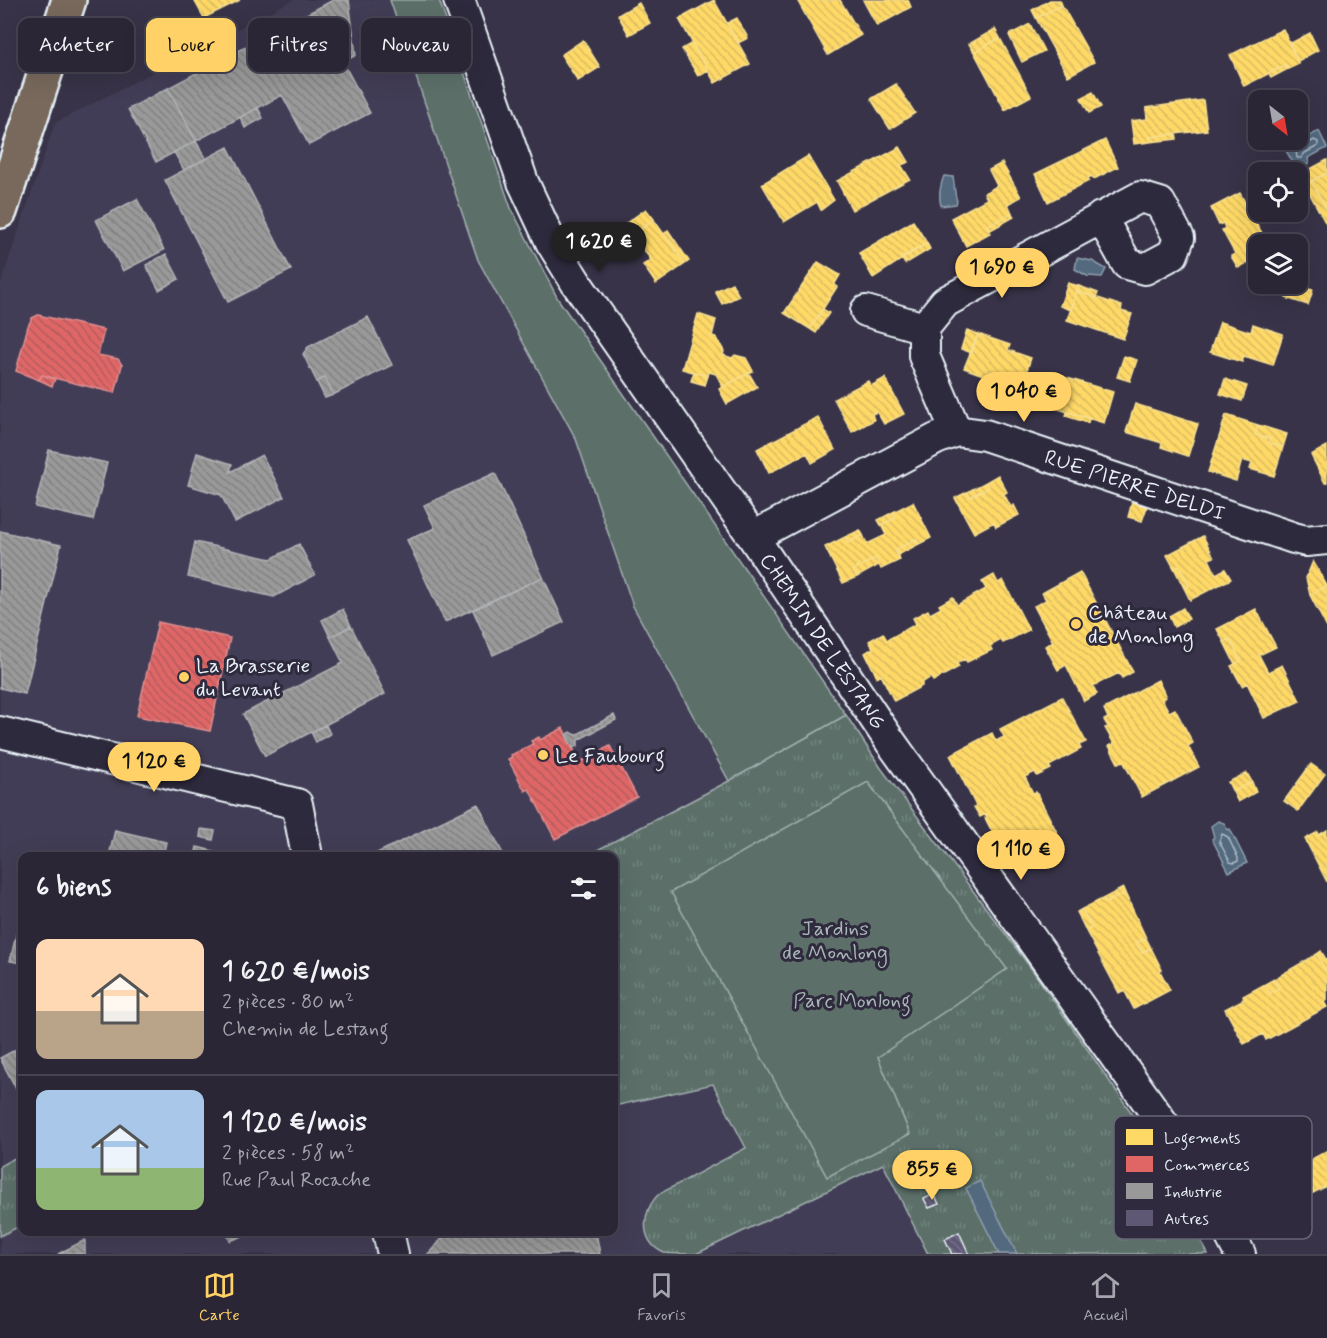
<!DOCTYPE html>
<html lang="fr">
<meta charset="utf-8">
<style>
:root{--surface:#2a2636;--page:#322e3e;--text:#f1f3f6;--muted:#a5a5ad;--line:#464351;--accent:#ffd166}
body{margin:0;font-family:Mynerve,sans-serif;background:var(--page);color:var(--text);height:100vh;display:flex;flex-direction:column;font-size:22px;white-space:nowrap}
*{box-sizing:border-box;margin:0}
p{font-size:20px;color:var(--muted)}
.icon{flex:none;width:33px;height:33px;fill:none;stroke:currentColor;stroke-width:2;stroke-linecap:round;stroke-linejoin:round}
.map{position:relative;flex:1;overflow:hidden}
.panel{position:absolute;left:18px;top:852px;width:600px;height:384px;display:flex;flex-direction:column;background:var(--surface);border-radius:12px;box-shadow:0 6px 24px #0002,0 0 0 2px var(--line)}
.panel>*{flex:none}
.top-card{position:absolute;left:18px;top:18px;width:600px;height:54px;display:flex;gap:12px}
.needle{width:39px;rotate:149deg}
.buttons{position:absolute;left:1248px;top:90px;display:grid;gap:12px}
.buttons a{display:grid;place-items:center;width:60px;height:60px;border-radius:12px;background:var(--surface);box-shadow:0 6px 24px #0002,0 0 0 2px var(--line);font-size:30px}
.price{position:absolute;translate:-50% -51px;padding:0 14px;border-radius:21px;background:var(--accent);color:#111;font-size:20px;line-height:39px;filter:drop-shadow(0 2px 3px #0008)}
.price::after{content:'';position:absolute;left:50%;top:36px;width:18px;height:14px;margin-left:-9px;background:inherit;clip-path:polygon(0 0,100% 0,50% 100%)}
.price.active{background:#222;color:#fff}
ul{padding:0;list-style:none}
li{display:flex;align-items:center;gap:18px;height:150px;padding:0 18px}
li+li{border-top:2px solid var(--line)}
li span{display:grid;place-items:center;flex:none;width:168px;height:120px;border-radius:12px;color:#555}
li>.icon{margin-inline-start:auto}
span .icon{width:72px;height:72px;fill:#fffc;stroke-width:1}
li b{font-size:26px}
h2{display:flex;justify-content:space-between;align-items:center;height:72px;padding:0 18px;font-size:26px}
.pill{padding:0 21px;border-radius:12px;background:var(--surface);box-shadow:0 6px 24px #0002,0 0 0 2px var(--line);font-size:21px;line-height:54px}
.pill.active{background:var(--accent);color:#111}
.tabs{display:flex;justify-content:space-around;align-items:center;height:84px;border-top:2px solid var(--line);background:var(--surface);font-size:16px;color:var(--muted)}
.tabs a{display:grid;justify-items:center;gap:3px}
.tabs .active{color:var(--accent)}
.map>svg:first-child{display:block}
.built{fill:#433e56}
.grass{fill:url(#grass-tufts);stroke:#a2b0b0;stroke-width:1.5}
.garden{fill:#5b7069;stroke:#a2b0b0;stroke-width:1.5}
.water{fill:#53697e;stroke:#8f9faf;stroke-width:1.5}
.homes{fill:url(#homes-back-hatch);stroke:#f8e092;stroke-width:1.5}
.shops{fill:url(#shops-back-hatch);stroke:#e29092;stroke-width:1.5}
.industry{fill:url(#industry-back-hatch);stroke:#b1b3b6;stroke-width:1.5}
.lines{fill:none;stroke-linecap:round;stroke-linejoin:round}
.shore{stroke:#acbbc7;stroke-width:1.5}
.building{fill:url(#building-back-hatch);stroke:#e8f1f8;stroke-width:1.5}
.minor-casing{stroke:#e8f1f8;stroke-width:34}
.major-casing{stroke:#e8f1f8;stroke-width:38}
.minor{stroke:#2f2a3d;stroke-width:30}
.major{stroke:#78695c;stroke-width:33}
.poi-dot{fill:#ffd166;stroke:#2f2a3d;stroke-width:2}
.labels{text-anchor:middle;stroke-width:6;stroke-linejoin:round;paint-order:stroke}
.street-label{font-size:21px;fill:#e8f1f8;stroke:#2f2a3d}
.poi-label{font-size:21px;fill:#e8f1f8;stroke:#2f2a3d;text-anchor:start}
.park-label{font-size:21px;fill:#a9b7b8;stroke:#2f2a3d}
.key{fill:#2f2a3d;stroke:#666675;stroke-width:1.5}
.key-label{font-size:16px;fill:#e8f1f8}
</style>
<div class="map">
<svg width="1327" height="1254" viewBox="0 0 1327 1254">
<defs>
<pattern id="grass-tufts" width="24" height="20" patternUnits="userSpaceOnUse" patternTransform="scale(1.5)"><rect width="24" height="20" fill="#5b7069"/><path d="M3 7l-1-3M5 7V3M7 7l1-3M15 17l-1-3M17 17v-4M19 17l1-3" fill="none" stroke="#73857f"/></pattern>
<pattern id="homes-back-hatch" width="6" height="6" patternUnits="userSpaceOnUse" patternTransform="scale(1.5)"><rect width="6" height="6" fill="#ffd966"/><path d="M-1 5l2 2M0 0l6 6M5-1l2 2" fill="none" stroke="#dabc60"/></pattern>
<pattern id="shops-back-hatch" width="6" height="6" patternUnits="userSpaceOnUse" patternTransform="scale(1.5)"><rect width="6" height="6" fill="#e06666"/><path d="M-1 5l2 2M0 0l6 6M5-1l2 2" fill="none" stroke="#b25d5e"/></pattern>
<pattern id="industry-back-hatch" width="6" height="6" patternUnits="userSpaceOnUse" patternTransform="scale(1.5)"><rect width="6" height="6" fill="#999"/><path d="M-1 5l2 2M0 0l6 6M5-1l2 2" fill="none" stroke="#808181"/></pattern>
<pattern id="building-back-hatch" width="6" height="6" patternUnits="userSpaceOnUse" patternTransform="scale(1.5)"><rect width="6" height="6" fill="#5e5875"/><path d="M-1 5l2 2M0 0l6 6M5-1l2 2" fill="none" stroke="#757089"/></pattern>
</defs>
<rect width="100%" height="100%" fill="#383348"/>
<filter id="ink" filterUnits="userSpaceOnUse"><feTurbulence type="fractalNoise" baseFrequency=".0167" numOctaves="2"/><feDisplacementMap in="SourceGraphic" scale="12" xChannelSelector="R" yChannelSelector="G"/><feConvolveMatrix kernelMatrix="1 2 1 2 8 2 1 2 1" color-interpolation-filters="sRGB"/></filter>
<g filter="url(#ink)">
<!-- built -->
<path class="built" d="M293 0H390L478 260 576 439 633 606 729 781 586 856H22V1154L0 1166V286L55 123Z
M713 1084 746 1148 659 1194 651 1201 655 1247 666 1254H0V1236L22 1225V1232H614V1106Z
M883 1164 928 1254H696L822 1193Z"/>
<!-- grass -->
<path class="grass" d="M846 715 881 768 1033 971 1142 1128 1208 1254H928L883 1164 696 1254C687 1254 672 1254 664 1253 638 1241 642 1210 659 1194L746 1148 713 1084 614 1106V856H586L729 781Z
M22 1154V1225L0 1236V1166Z"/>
<!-- garden -->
<path class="garden" d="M390 0H439L511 208 558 299 846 715 729 781 633 606 576 439 478 260Z
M868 782 1007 969 878 1057 910 1134 827 1177 671 892Z"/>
<!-- water -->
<path class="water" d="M1319 131 1327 148 1308 158 1309 163 1304 167 1298 164 1295 166 1285 149Z
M944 176 953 177C955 186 954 193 957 201L956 204 941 206C938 195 940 186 944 176Z
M1077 258 1092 261 1106 269 1102 277 1087 276 1075 269Z
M1218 821 1224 823 1228 830 1230 829 1247 863 1229 872 1212 839 1214 837 1211 826Z
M980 1181 1017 1254H999L966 1188Z"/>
<!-- homes -->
<path class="homes" d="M194 0H240L204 18Z
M714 0 750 64 715 83 679 19Z
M797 0H840L861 35 828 55Z
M863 0H908L911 7 877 26Z
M1050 0H1060L1062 5 1036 18 1032 10Z
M639 3 650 23 629 35 618 15Z
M1062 5 1094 62 1068 76 1036 18Z
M737 18 748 38 738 43 727 23Z
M1030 24 1044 51 1022 62 1009 35Z
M995 29 1000 38 974 52 969 44Z
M1283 29 1299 64 1288 69 1286 65 1244 86 1230 55Z
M1310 33 1318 50 1298 61 1289 44Z
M1000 38 1031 96 1005 110 974 52Z
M583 40 600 67 578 81 561 55Z
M692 43 708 70 698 76 682 49Z
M1286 65 1288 69 1271 78 1269 73Z
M896 84 915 113 890 129 871 99Z
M1093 92 1101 107 1089 113 1081 98Z
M1203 100 1207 130 1150 137V142L1134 144 1131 121 1147 119 1146 108Z
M1176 134 1177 139 1150 142V137Z
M1105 140 1118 167 1094 179 1092 176 1088 178 1089 181 1048 202 1035 174Z
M900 147 909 162 901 165 910 179 852 210 837 181Z
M808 156 834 200 821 210 817 202 784 222 762 184Z
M1327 160V173L1305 185 1299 175Z
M1002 163 1021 197 1008 204 1012 213 987 226 990 233 966 246 951 218 987 199 984 193 997 186 989 170Z
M1327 173V210L1311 181Z
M1311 181 1327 210V226L1305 185Z
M1240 193 1268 244H1258V257L1238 268 1231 256 1235 254 1222 230 1225 228 1223 223 1219 225 1211 208Z
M646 209 654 219 633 234 625 224Z
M1012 213 1014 217 989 231 987 226Z
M654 220 685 264 656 284 643 265 651 260 633 234Z
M913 221 927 243 873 278 859 253Z
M668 230 689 261 685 264 664 234Z
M927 243 930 249 905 264 901 258Z
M818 262 840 275 834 285 837 287 810 329 784 313Z
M732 283 739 296 722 304 715 291Z
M1068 283 1079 286 1071 310 1060 306Z
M1291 284 1313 290 1308 305 1286 298Z
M1079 286 1098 293 1096 298 1077 291Z
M1077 291 1122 306 1121 311 1132 314 1123 339 1067 320Z
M823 309 829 313 816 333 810 329Z
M698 314 716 320 712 336 716 337 724 351 723 355 732 358 735 355 746 358 753 371 723 387 716 374 709 372 708 376 682 369Z
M1220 322 1251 332 1253 324 1283 334 1273 365 1244 356 1242 362 1210 352Z
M967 330 978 334 972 353 961 349Z
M978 334 1010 345 1008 350 1031 358 1018 397 994 389 1000 374 988 371 986 376 964 368Z
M1124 356 1137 360 1130 381 1117 377Z
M694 372 708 376 705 385 691 381Z
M749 373 757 387 727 404 719 389Z
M1051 373 1113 392 1104 423 1042 404Z
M885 378 904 414 884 424 877 412 872 414 874 420 852 432 834 399 868 381 871 386Z
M1225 379 1247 386 1242 401 1220 394Z
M1135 404 1198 424 1188 456 1161 447 1162 443 1126 432Z
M1067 412 1089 418 1088 423 1066 416Z
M1226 415 1258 425 1255 435 1270 439 1269 443 1283 447 1274 476 1250 469 1252 463 1242 460 1236 481 1208 472Z
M818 417 835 450 812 463 807 453 769 473 757 449Z
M1258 425 1287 434 1283 447 1269 443 1270 439 1255 435Z
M1327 446V482L1325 483 1311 455Z
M998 475 1007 492 1004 494 1011 507 1014 505 1019 515 996 527 994 522 974 533 955 498 967 492 970 497 989 487 986 482Z
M986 482 989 487 970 497 967 492Z
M913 502 931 538 919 544 916 539 895 550 900 560 881 569 876 558 853 570 857 577 843 583 825 547 845 537 848 543 863 535 867 544 886 535 881 525 896 518 893 512Z
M1132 502 1147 507 1142 521 1128 517Z
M893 512 896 518 881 525 878 520Z
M860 530 863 535 848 543 845 537Z
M1203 536 1214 557 1209 559 1216 574 1225 569 1231 579 1190 600 1184 588 1189 586 1179 566 1174 568 1167 555Z
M916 539 919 544 898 555 895 550Z
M876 558 879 565 857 577 853 570Z
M1313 561 1327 586 1310 595 1306 578Z
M1179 566 1189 586 1184 588 1174 568Z
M1080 572 1133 672 1122 678 1119 673 1093 686 1097 694 1084 701 1066 665 1058 670 1045 646 1053 642 1034 606 1046 600 1042 593Z
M994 575 998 583 1003 580 1029 630 1003 643 1001 640 990 646 992 650 967 662 965 659 957 663 959 667 933 681 931 677 922 683V686L894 701 881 675 877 677 865 653 873 648 869 641 883 633 887 640 916 624 913 618 928 610 930 614 941 608 939 605 953 597 957 605 986 589 982 582Z
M1327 586V628L1310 595Z
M1183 608 1189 619 1174 627 1169 616Z
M1256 609 1276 647 1259 655 1268 672 1282 665 1300 701 1264 718 1247 683 1242 686 1231 666 1241 661 1230 639 1224 642 1217 629Z
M1230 639 1241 661 1235 664 1224 642Z
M1158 680 1166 697 1162 699 1169 712 1175 709 1193 743 1188 746 1199 767 1142 797 1123 761 1118 763 1109 746 1114 744 1105 728 1108 727 1104 720 1108 718 1104 709Z
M1062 697 1086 742 1079 745 1081 749 1049 766 1051 769 1037 776 1035 772 1025 777 1033 793 1036 792 1062 842 1011 868 985 818 987 817 986 814 980 817 974 807 976 806 950 755 992 733 996 741 1004 737 1000 729Z
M1311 764 1325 774 1298 811 1284 801Z
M1247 773 1252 782 1233 792 1228 782Z
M1252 782 1256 792 1238 802 1233 792Z
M1327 830V882L1305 839 1318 832 1319 835Z
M1123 888 1125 893 1106 903 1104 898Z
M1125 893 1146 938 1136 943 1142 952 1151 948 1162 970 1160 971 1170 990 1134 1009 1124 990 1119 993 1086 931 1092 928 1082 909 1104 898 1106 903Z
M1082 909 1092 928 1086 931 1077 912Z
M1146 938 1151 948 1142 952 1136 943Z
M1321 951 1327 961V973L1317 954Z
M1317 954 1327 973V1000L1324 1002 1327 1007 1266 1040 1263 1034 1244 1044 1225 1009 1244 999 1243 996 1265 984 1270 993 1279 988 1274 979Z
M1274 979 1279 988 1270 993 1265 984Z
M1327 1151V1186L1311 1194 1304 1182 1297 1186 1289 1171Z"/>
<!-- shops -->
<path class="shops" d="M38 315 104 330 98 355 118 359 122 365 115 393 42 375 39 380 16 371 28 326 32 318Z
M42 375 55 379 52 386 39 380Z
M158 622 230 638 210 731 137 716Z
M563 728 580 762 610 746 637 797 555 839 529 789 525 791 508 759 512 757 511 755 533 744 531 741 539 737 540 740Z"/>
<!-- industry -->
<path class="industry" d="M333 0H349L356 55 343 62 370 113 309 145 282 95 196 141 168 88Z
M168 88 196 141 156 162 128 109Z
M258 108 263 118 245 128 240 117Z
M196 141 206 159 184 170 174 152Z
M228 147 291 270 228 302 165 180Z
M137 199 164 250 123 271 96 220Z
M166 254 179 279 159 290 146 265Z
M368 317 392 365 333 395 325 377 317 382 303 354 308 347Z
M325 377 333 395 325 398 317 382Z
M49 450 107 463 93 520 35 507Z
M197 453 232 464 230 472 262 455 284 497 235 522 221 495 188 485Z
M495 473 543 577 445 622 407 540 435 528 424 505Z
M0 531 61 545 25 694 0 688Z
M195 542 271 559 299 544 315 575 274 597 188 577Z
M543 577 564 622 493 655 473 610Z
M343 609 351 626 330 637 322 620Z
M351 626 385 694 265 756 243 714 343 663 330 637Z
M614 715 616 720 578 740V746L573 748 566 735 571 732 576 735Z
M326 725 330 734 316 742 311 732Z
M478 804 504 856H371Z
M201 829 215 831 213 840 200 837Z
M115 830 166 842 163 856H109Z
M197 847 214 851 213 856H216H195Z
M22 910V963L10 961Z
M22 1046V1100L0 1058Z
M226 1232H253L230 1241Z
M448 1232H596L600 1254H428Z
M85 1240V1254H58Z"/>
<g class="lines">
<!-- shore -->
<path class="shore" d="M1314 140 1318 142V146L1305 153 1301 158H1297L1296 151Z
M1222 834 1228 837 1238 858V861L1234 863 1230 862 1219 841Z"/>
</g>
<!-- building -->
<path class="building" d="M934 1194 939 1204 929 1208 924 1199Z
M959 1232 969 1254H952L945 1239Z"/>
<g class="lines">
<defs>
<path id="minor" d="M459 0 523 182 551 242 577 284 753 537 890 741 1167 1129 1211 1198 1240 1254
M866 311 924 328
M956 431 924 356V328L945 302 1140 197 1160 203 1179 238 1173 254 1145 269 1127 264 1101 217
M753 537 936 439 956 431 985 435 1294 538 1306 541 1327 539
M0 732 297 804 307 856
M388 1232 393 1254"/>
<path id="major" d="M0 211 69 0"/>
</defs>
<!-- minor casing -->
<use href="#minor" class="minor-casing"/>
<!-- major casing -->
<use href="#major" class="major-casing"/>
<!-- minor -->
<use href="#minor" class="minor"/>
<!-- major -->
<use href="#major" class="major"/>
</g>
</g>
<!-- markers -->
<g class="poi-dot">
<circle cx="1076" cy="624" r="6"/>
<circle cx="184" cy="677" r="6"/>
<circle cx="543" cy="755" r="6"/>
</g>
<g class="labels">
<!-- street labels -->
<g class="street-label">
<text transform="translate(1135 485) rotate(18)" y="7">RUE PIERRE DELDI</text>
<text transform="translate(823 641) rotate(56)" y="7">CHEMIN DE LESTANG</text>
</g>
<!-- poi labels -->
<g class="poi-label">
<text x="1088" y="619">Château<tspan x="1088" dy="24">de Monlong</tspan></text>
<text x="196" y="672">La Brasserie<tspan x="196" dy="24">du Levant</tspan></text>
<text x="555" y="762">Le Faubourg</text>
</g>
<!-- park labels -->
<g class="park-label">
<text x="835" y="935">Jardins<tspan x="835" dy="24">de Monlong</tspan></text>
<text x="852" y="1007">Parc Monlong</text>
</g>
</g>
<!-- legend -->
<rect x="1114" y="1116" width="198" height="123" rx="9" class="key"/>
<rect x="1126" y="1129" width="27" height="16" fill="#ffd966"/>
<rect x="1126" y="1156" width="27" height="16" fill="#e06666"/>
<rect x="1126" y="1183" width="27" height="16" fill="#999"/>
<rect x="1126" y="1210" width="27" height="16" fill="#5e5875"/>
<g class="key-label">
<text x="1164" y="1143">Logements</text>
<text x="1164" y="1170">Commerces</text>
<text x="1164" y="1197">Industrie</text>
<text x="1164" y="1224">Autres</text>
</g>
</svg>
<div class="buttons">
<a><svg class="needle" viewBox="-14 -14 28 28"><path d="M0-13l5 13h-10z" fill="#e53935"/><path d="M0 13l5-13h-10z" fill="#a5a5ad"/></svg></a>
<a><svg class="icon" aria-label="locate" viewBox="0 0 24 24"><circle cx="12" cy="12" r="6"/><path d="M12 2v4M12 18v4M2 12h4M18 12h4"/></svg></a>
<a><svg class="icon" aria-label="layers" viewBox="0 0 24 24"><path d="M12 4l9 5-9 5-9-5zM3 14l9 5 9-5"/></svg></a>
</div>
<b class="price active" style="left:599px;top:273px">1 620 €</b>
<b class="price" style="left:1002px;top:299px">1 690 €</b>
<b class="price" style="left:1024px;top:423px">1 040 €</b>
<b class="price" style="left:154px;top:793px">1 120 €</b>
<b class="price" style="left:1021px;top:881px">1 110 €</b>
<b class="price" style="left:932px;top:1201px">855 €</b>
<div class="top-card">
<a class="pill">Acheter</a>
<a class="pill active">Louer</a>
<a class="pill">Filtres</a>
<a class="pill">Nouveau</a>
</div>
<section class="panel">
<h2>6 biens<svg class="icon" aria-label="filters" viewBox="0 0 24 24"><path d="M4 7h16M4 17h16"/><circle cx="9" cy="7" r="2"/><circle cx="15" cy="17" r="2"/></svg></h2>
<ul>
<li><span style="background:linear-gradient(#ffd9b3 60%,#b9a48a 0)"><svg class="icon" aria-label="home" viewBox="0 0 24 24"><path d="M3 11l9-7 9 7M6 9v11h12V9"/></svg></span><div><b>1 620 €/mois</b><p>2 pièces · 80 m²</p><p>Chemin de Lestang</p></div></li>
<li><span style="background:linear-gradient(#a9c7e8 65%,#8fb573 0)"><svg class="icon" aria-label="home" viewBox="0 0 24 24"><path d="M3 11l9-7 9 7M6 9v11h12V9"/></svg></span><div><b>1 120 €/mois</b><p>2 pièces · 58 m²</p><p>Rue Paul Rocache</p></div></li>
</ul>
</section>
</div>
<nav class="tabs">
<a class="active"><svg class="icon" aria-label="map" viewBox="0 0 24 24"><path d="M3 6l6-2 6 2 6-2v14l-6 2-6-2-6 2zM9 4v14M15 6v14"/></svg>Carte</a>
<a><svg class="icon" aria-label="saved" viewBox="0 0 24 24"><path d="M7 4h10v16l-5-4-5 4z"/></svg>Favoris</a>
<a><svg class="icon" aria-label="home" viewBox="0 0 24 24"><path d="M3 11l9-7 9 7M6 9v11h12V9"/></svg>Accueil</a>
</nav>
